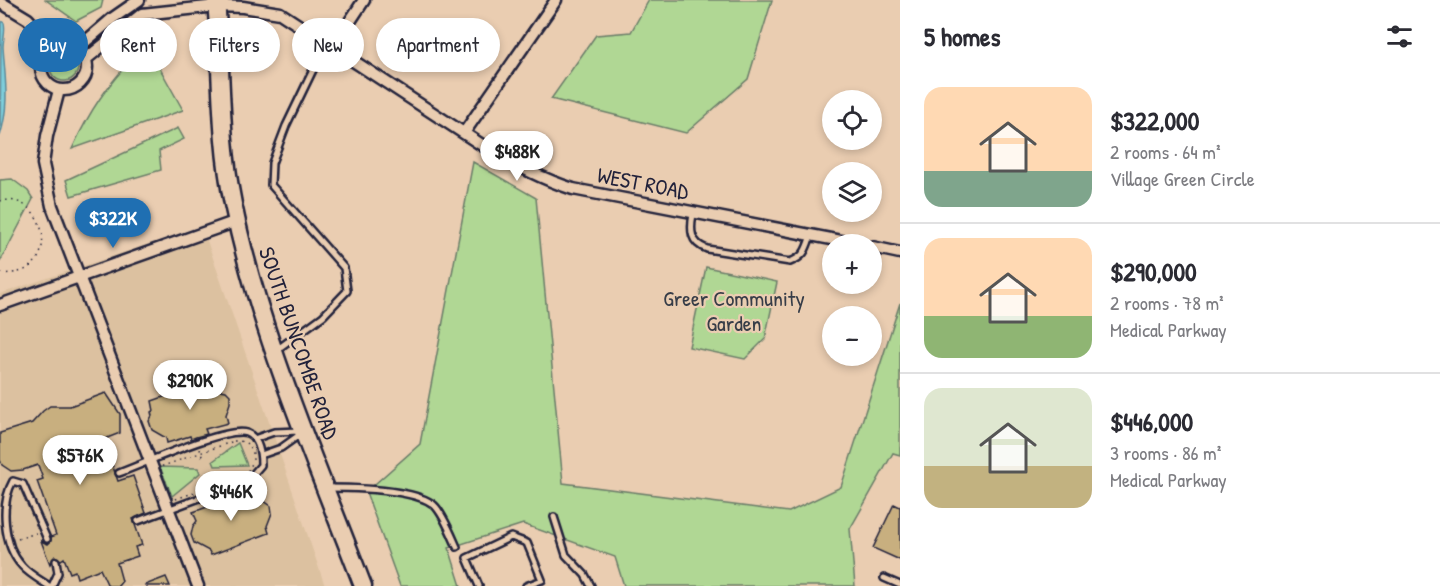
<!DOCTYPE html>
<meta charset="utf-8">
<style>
:root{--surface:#fff;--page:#f2f2f3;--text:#2b2b33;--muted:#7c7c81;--line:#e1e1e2;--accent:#1f6fb2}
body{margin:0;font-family:"Patrick Hand",sans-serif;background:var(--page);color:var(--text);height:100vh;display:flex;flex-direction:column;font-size:22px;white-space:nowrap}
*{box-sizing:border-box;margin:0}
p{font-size:20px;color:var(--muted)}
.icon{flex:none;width:33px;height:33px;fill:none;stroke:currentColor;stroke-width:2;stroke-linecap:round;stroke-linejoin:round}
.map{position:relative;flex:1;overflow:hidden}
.details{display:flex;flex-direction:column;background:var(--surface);width:540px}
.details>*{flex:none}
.guide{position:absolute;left:18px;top:18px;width:570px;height:54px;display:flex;gap:12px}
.controls{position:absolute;left:822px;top:90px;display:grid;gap:12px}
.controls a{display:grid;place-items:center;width:60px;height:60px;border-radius:50%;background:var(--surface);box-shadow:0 3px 9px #0003;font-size:30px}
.price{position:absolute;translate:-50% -51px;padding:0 14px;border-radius:21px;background:#fff;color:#222;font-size:20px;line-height:39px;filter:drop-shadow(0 2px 3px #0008)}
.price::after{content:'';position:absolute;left:50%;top:36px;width:18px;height:14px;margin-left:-9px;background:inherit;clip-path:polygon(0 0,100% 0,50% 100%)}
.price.selected{background:var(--accent);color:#fff}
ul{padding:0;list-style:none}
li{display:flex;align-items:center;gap:18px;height:150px;padding:0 24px}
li+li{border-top:2px solid var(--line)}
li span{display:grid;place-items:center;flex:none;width:168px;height:120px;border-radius:18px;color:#555}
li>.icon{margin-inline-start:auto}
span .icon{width:72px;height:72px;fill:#fffc;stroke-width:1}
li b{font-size:26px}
h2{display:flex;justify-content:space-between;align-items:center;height:72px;padding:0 24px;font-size:26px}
.tag{padding:0 21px;border-radius:27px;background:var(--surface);box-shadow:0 3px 9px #0003;font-size:21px;line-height:54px}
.tag.selected{background:var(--accent);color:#fff}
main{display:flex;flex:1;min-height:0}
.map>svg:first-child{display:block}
.built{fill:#dcc1a0}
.green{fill:#b0d794;stroke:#697c68;stroke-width:1.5}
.water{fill:#7ecdda;stroke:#59899a;stroke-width:1.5}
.building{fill:#c8af7f;stroke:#22223b;stroke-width:1.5}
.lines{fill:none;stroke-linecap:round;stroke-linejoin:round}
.service-casing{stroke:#22223b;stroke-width:10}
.minor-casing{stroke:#22223b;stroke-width:15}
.primary-casing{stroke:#22223b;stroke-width:21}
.path{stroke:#22223b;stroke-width:1.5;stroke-dasharray:1.5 4.5;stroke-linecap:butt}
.service{stroke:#eacdb1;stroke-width:5}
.minor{stroke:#eacdb1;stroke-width:10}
.primary{stroke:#eacdb1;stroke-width:16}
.labels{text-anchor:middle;stroke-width:4.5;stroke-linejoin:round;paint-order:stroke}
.street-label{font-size:22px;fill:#22223b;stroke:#eacdb1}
.park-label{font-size:22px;fill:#373d48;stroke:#eacdb1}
</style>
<main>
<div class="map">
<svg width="900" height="586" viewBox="0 0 900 586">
<rect width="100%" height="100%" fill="#eacdb1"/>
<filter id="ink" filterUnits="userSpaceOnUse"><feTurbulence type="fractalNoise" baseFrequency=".0167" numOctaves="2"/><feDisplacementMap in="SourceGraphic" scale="12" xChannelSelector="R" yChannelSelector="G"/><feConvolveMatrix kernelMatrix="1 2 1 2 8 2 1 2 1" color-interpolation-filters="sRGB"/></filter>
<g filter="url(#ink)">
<!-- built -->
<path class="built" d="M202 226 325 586H0V294Z"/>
<!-- green -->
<path class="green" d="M46 0H103L101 8 76 21Z
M649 0H772L748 79 686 133 551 99 596 35 631 32Z
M50 67a14 14 0 1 1 28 0a14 14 0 1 1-28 0Z
M137 54 154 58 183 110 72 149C90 110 107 85 137 54Z
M178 128 184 139 159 151 161 170 71 196 66 180Z
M473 162 536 198 563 483 789 512 841 487 900 303V455L893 453 850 529 855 586H624L615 557 523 524 449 548 461 586H400L366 492 420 444Z
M12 179 28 191 33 199 0 262V180Z
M706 267 777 282 765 339 745 359 689 347Z
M238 443 247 465 215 466 213 461Z
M160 467 198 468 200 473 172 496Z"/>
<!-- water -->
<path class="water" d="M1 21 4 23C6 32 3 38 3 47 5 79 10 104 0 136Z"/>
<!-- building -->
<path class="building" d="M210 379 213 387 219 386 221 390 226 391 230 395V403L226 415 228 423 205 429 207 434 196 437 191 439 190 436 167 443 166 438 152 430 149 421 152 416 151 412 154 411 152 401 172 394 171 389 190 382 191 386Z
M106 393 120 414V433L97 442 103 458 109 456 118 481 133 476 146 513 133 519 142 545 135 547 138 556 117 563 122 581 118 586H108L100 569 77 578 75 571 70 573 64 558 61 560 55 556 50 564 41 541 48 544 51 541V537L56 535 37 481 43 479 38 465 23 470 11 471 2 465 0 460V433L32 423 43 411 50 406H70Z
M254 491 257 496 271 506 272 513 267 526 269 533 211 555 209 551 194 543 191 535 193 526 197 521 193 512 213 505 212 501 231 494 233 498Z
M894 504 900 507V560L873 548Z
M166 577 170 586H146L145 585Z"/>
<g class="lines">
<defs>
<path id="service" d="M693 214C690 230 690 243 707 249L790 262C805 256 806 250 811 235
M275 351 323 316 347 291 344 268 271 185 272 163 286 126 326 43
M254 439 274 432 300 431
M261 455 281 448 302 433
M119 473C144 464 226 426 247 433 259 438 261 453 261 465L248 480 138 521
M327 488C353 488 415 489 434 505 443 513 452 536 457 547
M554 517 566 555 585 575 591 586
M47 539 23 484 13 481C0 504 3 545 22 566 29 574 40 580 49 586
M884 578 900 585
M52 586 58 573 56 561
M479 586 467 558 511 537 527 543 542 580 526 586"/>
<path id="minor" d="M0 2 28 19 53 47
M41 67a23 23 0 1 1 46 0a23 23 0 1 1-46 0Z
M333 47 364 0
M78 48 113 18 139 0
M86 59 142 14 217 6 243 7 280 13 488 149C516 165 542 179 573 189L857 244
M59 90 47 136 43 164 52 206 198 586
M464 133 556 0
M872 247 900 253
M0 305 237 221"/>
<path id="primary" d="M216 0C222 68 219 136 233 204 260 336 315 460 363 586"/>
</defs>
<!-- service casing -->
<use href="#service" class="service-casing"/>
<!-- minor casing -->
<use href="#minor" class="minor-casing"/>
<!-- primary casing -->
<use href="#primary" class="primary-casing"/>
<!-- path -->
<path class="path" d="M0 201C49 191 64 280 0 273
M234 441C257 440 258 462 244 475L173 500 160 467Z
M200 449 203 460
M210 475 213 484
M18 539 36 533"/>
<!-- service -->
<use href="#service" class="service"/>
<!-- minor -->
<use href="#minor" class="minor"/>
<!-- primary -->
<use href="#primary" class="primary"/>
</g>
</g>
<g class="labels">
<!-- street labels -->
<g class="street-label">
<text transform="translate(643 183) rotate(11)" y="8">WEST ROAD</text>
<text transform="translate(299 343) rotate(71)" y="8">SOUTH BUNCOMBE ROAD</text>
</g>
<!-- park labels -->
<g class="park-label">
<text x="734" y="306">Greer Community<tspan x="734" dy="25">Garden</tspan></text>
</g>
</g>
</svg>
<div class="controls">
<a><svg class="icon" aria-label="locate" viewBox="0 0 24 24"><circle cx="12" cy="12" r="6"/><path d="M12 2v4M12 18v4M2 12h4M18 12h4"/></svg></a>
<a><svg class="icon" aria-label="layers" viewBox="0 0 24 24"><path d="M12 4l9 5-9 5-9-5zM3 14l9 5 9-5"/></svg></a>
<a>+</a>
<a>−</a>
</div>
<b class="price" style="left:517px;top:182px">$488K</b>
<b class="price selected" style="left:113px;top:249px">$322K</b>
<b class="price" style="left:190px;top:411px">$290K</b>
<b class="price" style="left:80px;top:486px">$576K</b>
<b class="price" style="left:231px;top:522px">$446K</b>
<div class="guide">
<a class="tag selected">Buy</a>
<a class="tag">Rent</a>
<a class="tag">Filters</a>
<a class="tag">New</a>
<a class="tag">Apartment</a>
</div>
</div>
<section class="details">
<h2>5 homes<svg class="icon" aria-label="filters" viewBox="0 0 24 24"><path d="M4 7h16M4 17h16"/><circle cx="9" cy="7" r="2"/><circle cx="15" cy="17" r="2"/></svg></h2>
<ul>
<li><span style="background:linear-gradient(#ffd9b3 70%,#7fa58c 0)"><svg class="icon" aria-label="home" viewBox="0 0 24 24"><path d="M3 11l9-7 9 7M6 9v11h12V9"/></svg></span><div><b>$322,000</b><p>2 rooms · 64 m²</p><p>Village Green Circle</p></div></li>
<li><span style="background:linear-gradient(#ffd9b3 65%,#8fb573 0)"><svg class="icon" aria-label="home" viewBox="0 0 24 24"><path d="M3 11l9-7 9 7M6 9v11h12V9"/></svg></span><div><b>$290,000</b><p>2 rooms · 78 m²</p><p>Medical Parkway</p></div></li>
<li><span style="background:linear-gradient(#dfe7d0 65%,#c2b280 0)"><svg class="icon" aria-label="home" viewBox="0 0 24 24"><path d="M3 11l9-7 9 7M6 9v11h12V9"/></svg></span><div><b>$446,000</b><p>3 rooms · 86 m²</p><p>Medical Parkway</p></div></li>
</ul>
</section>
</main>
